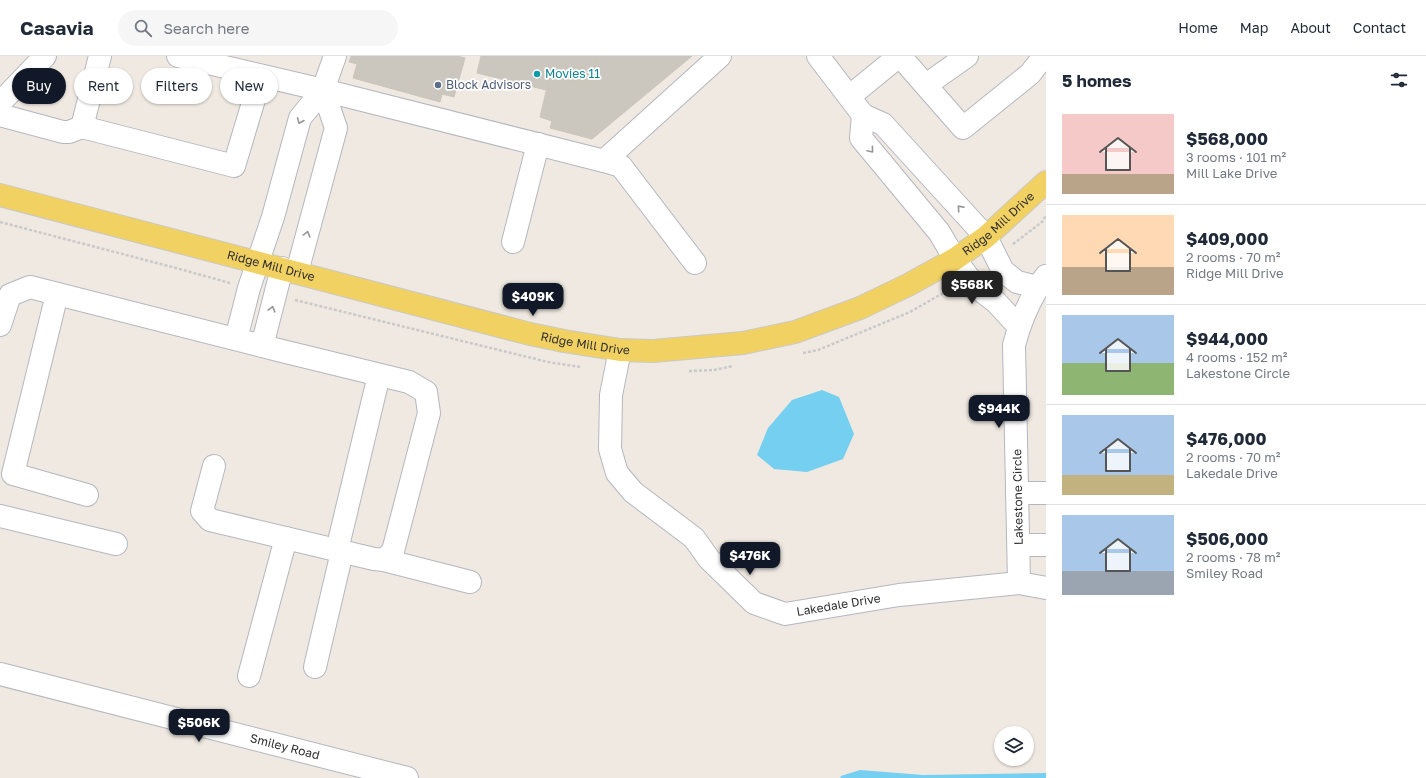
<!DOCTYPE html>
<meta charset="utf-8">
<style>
:root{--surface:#fff;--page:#f6f6f7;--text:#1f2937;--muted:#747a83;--line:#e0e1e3;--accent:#111827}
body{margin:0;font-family:"Golos Text",sans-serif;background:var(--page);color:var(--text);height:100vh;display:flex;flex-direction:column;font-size:15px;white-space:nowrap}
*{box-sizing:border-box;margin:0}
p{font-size:13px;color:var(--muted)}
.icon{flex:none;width:22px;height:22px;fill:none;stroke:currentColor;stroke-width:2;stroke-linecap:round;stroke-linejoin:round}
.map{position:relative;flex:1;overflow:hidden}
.side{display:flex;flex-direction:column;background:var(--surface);width:380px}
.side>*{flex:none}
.top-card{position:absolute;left:12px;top:12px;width:380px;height:36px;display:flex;gap:8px}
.tools{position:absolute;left:994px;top:670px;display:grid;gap:8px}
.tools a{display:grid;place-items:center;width:40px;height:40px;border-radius:50%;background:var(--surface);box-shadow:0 1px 3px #0004;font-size:20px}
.price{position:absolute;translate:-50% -34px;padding:0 9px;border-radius:8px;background:var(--accent);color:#fff;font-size:13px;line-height:26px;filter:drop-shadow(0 1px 2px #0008)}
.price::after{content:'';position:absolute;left:50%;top:24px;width:12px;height:9px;margin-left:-6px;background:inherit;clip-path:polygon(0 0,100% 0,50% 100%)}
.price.current{background:#222;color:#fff}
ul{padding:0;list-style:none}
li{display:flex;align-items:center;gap:12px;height:100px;padding:0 16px}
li+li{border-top:1px solid var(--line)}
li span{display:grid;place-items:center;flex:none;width:112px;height:80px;border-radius:0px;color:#555}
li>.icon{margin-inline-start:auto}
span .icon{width:48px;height:48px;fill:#fffc;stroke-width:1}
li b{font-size:17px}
h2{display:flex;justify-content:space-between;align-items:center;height:48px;padding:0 16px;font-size:17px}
.chip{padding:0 14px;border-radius:18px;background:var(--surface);box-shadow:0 1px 3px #0004;font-size:14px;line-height:36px}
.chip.current{background:var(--accent);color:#fff}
header{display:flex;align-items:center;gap:24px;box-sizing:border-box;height:56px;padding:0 20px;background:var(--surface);border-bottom:1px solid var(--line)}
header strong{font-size:19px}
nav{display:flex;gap:22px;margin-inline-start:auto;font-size:14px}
.search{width:280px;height:36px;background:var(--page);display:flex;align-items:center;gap:10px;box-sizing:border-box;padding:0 14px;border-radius:22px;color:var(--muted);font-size:15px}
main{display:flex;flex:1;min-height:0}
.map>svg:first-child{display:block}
.water{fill:#75cff0}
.building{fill:#cbc7bf;stroke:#cbc5ba}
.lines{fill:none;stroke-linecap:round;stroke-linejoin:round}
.minor-casing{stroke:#b4b7c1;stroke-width:24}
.major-casing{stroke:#c9c9c9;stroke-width:24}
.path{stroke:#c9c9c9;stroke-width:2.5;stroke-dasharray:3 2;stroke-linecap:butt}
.minor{stroke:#fff;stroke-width:22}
.major{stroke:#f2d163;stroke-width:22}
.oneway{stroke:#969696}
.culture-dot{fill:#0f9aa8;stroke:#fff;stroke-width:1.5}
.service-dot{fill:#5c6f8a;stroke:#fff;stroke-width:1.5}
.labels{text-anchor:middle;stroke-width:3.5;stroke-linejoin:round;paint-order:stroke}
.culture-label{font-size:12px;fill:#0d838f;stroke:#fff;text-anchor:start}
.service-label{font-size:12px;fill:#4e5e75;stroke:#fff;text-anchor:start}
.street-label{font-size:12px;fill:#2e2e2e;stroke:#fff}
</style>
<header>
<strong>Casavia</strong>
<div class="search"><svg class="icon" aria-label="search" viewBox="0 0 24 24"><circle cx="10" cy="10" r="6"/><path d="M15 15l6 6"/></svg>Search here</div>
<nav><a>Home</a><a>Map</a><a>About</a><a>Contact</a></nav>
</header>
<main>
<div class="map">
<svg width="1046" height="722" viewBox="0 0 1046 722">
<rect width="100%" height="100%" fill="#efe9e1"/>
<!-- water -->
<path class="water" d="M822 334 839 341 854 378 843 403 807 416 774 413 757 399 768 372 792 344Z
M860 714 923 719 1046 717V722H840L841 720Z"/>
<!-- building -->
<path class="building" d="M351 0H457L465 2 454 41 442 38 440 46 353 22 357 8 349 6Z
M481 0H597L589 29 550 19 546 34 477 17Z
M597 0H692L592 83 550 72 552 65 540 61 550 19 589 29Z"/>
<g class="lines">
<defs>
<g id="minor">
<path d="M100 0 82 71 234 110 261 20"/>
<path d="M178 0 323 34 604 105 720 0"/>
<path d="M818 0 863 59 883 68 986 181 1003 215 1017 226 1037 231"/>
<path d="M900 0 963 72 1030 18 1044 0"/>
<path d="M926 29 967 0"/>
<path d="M850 40 899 0"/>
<path d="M0 47 45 0"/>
<path d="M0 59 63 76H69L82 71"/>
<path d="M863 59 861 82 939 176 955 203 969 222 984 237 996 246 1019 271"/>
<path d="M604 105 621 110 695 207"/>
<path d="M513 186 538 88"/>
<path d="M297 216 336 72 323 34"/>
<path d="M57 238 13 418 87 439"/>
<path d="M0 269 10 239 30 231 278 294 409 326 426 336 429 357 393 495 384 504 374 503 210 464 202 455 214 410"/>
<path d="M236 283 249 232 273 161 300 62 323 34 335 0"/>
<path d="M262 290 282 212"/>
<path id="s1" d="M620 294 611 339 610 393 617 417 633 436 694 482 709 503 754 547 785 558 899 539 1019 527 1046 532"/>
<path d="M1017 437H1046"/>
<path d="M0 460 116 488"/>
<path d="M1019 489H1046"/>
<path d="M337 494 379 319"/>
<path d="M384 504 470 526"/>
<path d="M1019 527 1014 289C1021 263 1030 241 1046 220"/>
<path d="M315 611 342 496"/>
<path id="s2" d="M0 618 407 722"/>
<path d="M249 620 286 482"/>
</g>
<g id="major">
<path id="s3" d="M0 139 530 278 564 285 620 294 653 295 743 287 795 276 860 252 908 229 955 203 986 181 1046 126"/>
</g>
</defs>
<!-- minor casing -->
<use href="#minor" class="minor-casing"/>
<!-- major casing -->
<use href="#major" class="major-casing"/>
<!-- path -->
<path class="path" d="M0 166 176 212 230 227
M1013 188 1042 166 1046 160
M295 244 548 306 580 311
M803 297 818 294 910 256 952 232
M689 315 714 314 733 310"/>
<!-- minor -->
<use href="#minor" class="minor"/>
<!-- major -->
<use href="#major" class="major"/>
</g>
<!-- one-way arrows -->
<defs><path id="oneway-chevron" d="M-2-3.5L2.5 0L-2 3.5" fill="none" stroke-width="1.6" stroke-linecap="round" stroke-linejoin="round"/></defs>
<g class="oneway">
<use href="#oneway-chevron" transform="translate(300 65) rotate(113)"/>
<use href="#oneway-chevron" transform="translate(871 94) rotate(50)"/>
<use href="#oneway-chevron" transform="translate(960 152) rotate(-132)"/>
<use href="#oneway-chevron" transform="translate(307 178) rotate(-75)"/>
<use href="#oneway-chevron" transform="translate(272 253) rotate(-75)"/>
</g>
<!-- markers -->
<circle class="culture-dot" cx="537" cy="18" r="4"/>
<circle class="service-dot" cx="438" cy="29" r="4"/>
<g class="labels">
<!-- culture labels -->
<g class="culture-label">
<text x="545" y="22">Movies 11</text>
</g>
<!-- service labels -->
<g class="service-label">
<text x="446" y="33">Block Advisors</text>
</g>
<!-- street labels -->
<g class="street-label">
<text dy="4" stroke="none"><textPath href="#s3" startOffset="1048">Ridge Mill Drive</textPath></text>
<text dy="4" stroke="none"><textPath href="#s3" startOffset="280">Ridge Mill Drive</textPath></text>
<text dy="4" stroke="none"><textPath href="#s3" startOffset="604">Ridge Mill Drive</textPath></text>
<text transform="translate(1018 441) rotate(-91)" y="4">Lakestone Circle</text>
<text dy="4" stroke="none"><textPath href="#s1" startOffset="402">Lakedale Drive</textPath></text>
<text dy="4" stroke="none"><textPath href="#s2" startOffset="294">Smiley Road</textPath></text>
</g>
</g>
</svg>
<div class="tools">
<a><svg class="icon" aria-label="layers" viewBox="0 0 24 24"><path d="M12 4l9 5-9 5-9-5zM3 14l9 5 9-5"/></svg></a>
</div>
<b class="price current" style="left:972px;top:249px">$568K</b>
<b class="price" style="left:533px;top:261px">$409K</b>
<b class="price" style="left:999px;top:373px">$944K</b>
<b class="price" style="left:750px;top:520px">$476K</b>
<b class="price" style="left:199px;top:687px">$506K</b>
<div class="top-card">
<a class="chip current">Buy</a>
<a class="chip">Rent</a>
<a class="chip">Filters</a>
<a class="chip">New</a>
</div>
</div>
<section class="side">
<h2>5 homes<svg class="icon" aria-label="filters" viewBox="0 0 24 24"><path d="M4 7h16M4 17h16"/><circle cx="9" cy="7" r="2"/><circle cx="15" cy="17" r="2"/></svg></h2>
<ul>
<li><span style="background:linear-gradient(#f6c9c9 75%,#b9a48a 0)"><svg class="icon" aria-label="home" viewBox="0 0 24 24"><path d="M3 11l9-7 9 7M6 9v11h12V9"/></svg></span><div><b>$568,000</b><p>3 rooms · 101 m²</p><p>Mill Lake Drive</p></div></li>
<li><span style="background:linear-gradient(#ffd9b3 65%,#b9a48a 0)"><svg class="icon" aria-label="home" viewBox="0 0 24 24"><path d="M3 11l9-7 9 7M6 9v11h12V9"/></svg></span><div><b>$409,000</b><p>2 rooms · 70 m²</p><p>Ridge Mill Drive</p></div></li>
<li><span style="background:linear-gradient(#a9c7e8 60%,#8fb573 0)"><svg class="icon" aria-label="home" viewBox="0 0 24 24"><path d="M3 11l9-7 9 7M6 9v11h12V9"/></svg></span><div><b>$944,000</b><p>4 rooms · 152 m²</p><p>Lakestone Circle</p></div></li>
<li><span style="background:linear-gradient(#a9c7e8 75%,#c2b280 0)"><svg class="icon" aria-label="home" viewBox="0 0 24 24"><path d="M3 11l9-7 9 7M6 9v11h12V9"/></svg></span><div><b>$476,000</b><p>2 rooms · 70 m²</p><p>Lakedale Drive</p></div></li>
<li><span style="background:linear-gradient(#a9c7e8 70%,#9aa5b1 0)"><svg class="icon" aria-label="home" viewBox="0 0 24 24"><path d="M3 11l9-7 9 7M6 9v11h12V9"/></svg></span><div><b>$506,000</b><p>2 rooms · 78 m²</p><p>Smiley Road</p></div></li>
</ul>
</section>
</main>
